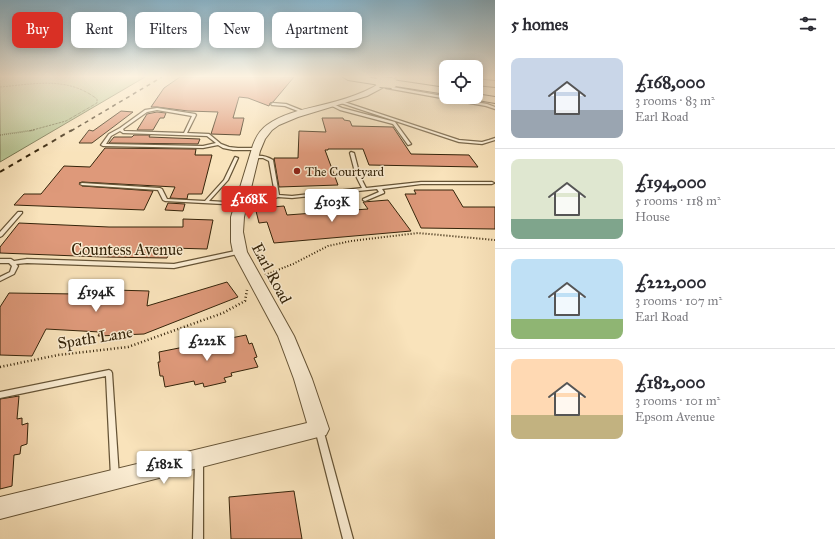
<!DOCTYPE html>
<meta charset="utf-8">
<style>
:root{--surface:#fff;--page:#f7f7f7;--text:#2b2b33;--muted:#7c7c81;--line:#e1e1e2;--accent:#d93025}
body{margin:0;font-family:"IM FELL Great Primer",serif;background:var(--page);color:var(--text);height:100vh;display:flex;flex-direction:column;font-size:15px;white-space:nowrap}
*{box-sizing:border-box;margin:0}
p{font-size:13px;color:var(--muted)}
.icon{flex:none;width:22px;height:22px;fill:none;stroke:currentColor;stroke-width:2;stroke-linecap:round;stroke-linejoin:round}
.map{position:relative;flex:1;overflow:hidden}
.details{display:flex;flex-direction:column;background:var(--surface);width:340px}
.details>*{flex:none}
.top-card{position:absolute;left:12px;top:12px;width:380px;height:36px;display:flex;gap:8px}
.fabs{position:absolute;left:439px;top:60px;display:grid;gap:8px}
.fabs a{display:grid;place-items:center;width:44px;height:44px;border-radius:8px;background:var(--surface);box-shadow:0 2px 10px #0003;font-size:20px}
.price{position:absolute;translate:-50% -34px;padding:0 9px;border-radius:4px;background:#fff;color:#222;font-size:13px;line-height:26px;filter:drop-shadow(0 1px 2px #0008)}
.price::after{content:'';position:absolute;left:50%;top:24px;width:12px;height:9px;margin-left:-6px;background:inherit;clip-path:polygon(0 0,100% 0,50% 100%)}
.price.selected{background:var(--accent);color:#fff}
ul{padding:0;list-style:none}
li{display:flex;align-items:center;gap:12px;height:100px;padding:0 16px}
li+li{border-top:1px solid var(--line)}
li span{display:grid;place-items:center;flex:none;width:112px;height:80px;border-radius:8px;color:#555}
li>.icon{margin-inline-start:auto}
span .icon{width:48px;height:48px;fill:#fffc;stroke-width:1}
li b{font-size:17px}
h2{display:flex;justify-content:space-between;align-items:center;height:48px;padding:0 16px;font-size:17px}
.pill{padding:0 14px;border-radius:8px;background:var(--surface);box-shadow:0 2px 10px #0003;font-size:14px;line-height:36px}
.pill.selected{background:var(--accent);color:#fff}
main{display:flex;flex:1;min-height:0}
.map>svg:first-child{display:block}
.green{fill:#b8c594;stroke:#76744f}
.building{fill:#de997a;stroke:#35240a}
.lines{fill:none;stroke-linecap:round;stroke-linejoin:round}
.service-casing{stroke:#665436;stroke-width:2.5}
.tertiary-casing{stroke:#665436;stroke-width:2}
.trunk-casing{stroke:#35240a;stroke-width:2}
.path-far3{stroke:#35240a;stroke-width:1;stroke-dasharray:0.5 1;stroke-linecap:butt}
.path-far2{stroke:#35240a;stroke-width:1.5;stroke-dasharray:0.5 1.5;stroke-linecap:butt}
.path-far1{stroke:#35240a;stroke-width:2;stroke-dasharray:1 2;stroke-linecap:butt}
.path{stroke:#35240a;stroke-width:2.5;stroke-dasharray:1 2.5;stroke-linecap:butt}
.service{fill:#fbedd3;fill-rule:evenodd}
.tertiary{fill:#fbedd3;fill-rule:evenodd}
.trunk{fill:#f9e3bb;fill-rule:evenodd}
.rail-far1{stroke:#35240a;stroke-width:1.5;stroke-dasharray:4 4;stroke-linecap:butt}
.rail{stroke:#35240a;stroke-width:2;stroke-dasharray:5 5;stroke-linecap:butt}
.trunk-bridge-casing{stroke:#35240a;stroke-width:12;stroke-linecap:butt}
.trunk-bridge{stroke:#f9e3bb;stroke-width:10}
.poi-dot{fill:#8f2418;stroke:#fbedd3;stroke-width:1.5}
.labels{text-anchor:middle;stroke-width:3;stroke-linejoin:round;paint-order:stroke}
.far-poi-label{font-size:13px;fill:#35240a;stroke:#fbedd3;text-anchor:start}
.street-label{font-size:16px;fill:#35240a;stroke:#fbedd3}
</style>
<main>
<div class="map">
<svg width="495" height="539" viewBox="0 0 495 539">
<rect width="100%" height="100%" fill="#f9e3bb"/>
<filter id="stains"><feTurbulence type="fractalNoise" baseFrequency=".005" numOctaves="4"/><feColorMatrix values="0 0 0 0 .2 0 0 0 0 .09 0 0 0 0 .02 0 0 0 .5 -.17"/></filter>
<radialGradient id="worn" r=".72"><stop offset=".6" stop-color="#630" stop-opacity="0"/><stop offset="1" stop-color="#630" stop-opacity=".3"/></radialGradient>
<!-- green -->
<path class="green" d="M0 77H145L0 162Z"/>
<!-- building -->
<path class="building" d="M180 77H294L273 102 270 103 269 106 248 98 239 97 233 118H244L240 135 211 134 218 112 188 111 157 107H151L164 88Z
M121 111 133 112 92 143H79L89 130 93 131Z
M157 112 166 113 164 118H160L153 130H137L147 114Z
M322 118H343L344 120 350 121 352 126 393 127 411 154 469 155 478 167 369 165 363 149H328V150H325L338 185 279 187 274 158H298L299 131 326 132Z
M134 135H150L149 137 200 139 198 144 109 143 114 137H132Z
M105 148 196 149 195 155H212L202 194H188L187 199 170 198 175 187 82 182 79 183 82 186 153 191 144 210 14 205 24 194H41L64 166 90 167Z
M414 190H453L463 207H495V229L421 228 405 194H416Z
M388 200 411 231 274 243 267 222 259 223 256 211 261 210V208L284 206 287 215 368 209 363 202Z
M168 203 185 204 183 211 165 210Z
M183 219 213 220 207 249 171 248 167 258 103 257 0 253V247L19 223 109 227H183Z
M227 282 238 297 144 334 98 336 100 332 46 329 32 356 0 355V307L9 293 76 294 82 284 115 286 114 290 149 291 147 306Z
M246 335 249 344 252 343 257 357 254 358 258 367 231 373 232 376 224 378 226 382 204 387 203 383 195 385 194 381 165 387 163 376H160L158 362H160L159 352 194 345 193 344 211 340V342Z
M19 396 17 419 22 418V425L28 423 27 444 21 446 20 454 14 455 12 486 0 489V399Z
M294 491 302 539H231L229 497Z"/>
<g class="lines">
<defs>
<path id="service" d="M387 86 487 104 495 107V109L486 106 386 88V86Z
M341 101 459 140 482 142 489 140 495 138V140L482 144 459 142 341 103Z
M273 103 286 104 306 112 303 113 285 106 272 105 271 104Z
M333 104 342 108 395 122 411 144 408 145 393 124 340 110 332 106V104Z
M157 108 195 114 196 115 187 133 209 134 221 144 229 147 238 148H257L259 149 257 150H233L223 148 218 145 203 148 103 146 101 145 109 134 120 128 145 110ZM157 110 192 116 184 133 124 131 123 129 147 112ZM120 131 123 133 207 136 216 143 203 146 106 144 111 136Z
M351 152 354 153 360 176 366 188 421 182H492L494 183 492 184H421L382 189 384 192V193L365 201 363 200V199L379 192 377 189 292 198 278 197 276 198 274 197 244 194 242 193 244 192 275 194 269 161 263 158H254V156C261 155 267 156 273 160L279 195 292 196 362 188 356 176 350 153Z
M235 157 238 158 228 180 209 201 243 203V205H241L165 201 163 200 158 190 82 185 80 184 82 183 160 188 162 189 167 199 205 201 224 180Z
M18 212H22V213L2 236 0 237V232Z
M240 250 243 252 242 253 174 268 27 263 16 264 18 266 14 274 0 281V277L10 272 12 266 9 263H0V259H11L14 261 27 259 174 264Z
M109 370 111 371 112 373 119 477 118 480 115 481 112 480 111 477 106 376 0 398V392Z
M319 426 322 427 323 429 353 539H343L315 429 316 427Z
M199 457 202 458 203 461V539H193L195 461 196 458Z"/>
<path id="tertiary" d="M389 77H396L382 88 367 96 298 117 279 125 272 130 265 139 260 151 244 217 243 232 247 252 294 336 312 379 329 429 326 435 0 519V497L307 423 294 379 278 336 233 252 231 242V217L253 145C256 137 260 130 267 125 282 114 301 110 318 106 343 100 368 93 389 77Z"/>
<path id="trunk" d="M343 77H367L383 80 385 82 380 85 348 80Z
M476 79 495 81V87L476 85Z
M392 80 446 88V94L389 85 387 83Z
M476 94 495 97V103L472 99 471 97H476Z"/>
</defs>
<!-- service casing -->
<use href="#service" class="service-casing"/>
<!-- tertiary casing -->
<use href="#tertiary" class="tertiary-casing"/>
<!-- trunk casing -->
<use href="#trunk" class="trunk-casing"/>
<!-- path-far3 -->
<path class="path-far3" d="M0 87C35 84 67 76 97 99V103L66 121 29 131"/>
<!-- path-far2 -->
<path class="path-far2" d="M0 135 35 130"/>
<!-- path-far1 -->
<path class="path-far1" d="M265 275 293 264 328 246 351 241 418 233 495 240"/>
<!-- path -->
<path class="path" d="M0 367 58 355 128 347 223 313 245 301 247 290"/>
<!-- service -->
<use href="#service" class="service"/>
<!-- tertiary -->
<use href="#tertiary" class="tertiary"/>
<!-- trunk -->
<use href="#trunk" class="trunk"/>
<!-- rail-far1 -->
<path class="rail-far1" d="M71 131 162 77"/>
<!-- rail -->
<path class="rail" d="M0 172 72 130"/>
<defs>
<path id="trunk-bridge" d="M380 82 392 83"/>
</defs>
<!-- trunk-bridge casing -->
<use href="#trunk-bridge" class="trunk-bridge-casing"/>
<!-- trunk-bridge -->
<use href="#trunk-bridge" class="trunk-bridge"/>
</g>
<!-- sky -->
<linearGradient id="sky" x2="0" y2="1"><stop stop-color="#8ab8d0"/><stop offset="0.5" stop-color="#fcf2e0"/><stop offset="1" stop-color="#fcf2e0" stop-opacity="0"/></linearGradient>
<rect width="495" height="153" fill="url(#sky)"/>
<!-- markers -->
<circle class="poi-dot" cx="297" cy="171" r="4"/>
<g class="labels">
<!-- far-poi labels -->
<g class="far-poi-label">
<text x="305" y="176">The Courtyard</text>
</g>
<!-- street labels -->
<g class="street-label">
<text x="127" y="255">Countess Avenue</text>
<text transform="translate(272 273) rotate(62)" y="6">Earl Road</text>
<text transform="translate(95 337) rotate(-9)" y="6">Spath Lane</text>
</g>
</g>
<rect width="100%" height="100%" filter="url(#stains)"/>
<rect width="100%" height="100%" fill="url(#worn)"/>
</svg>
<div class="fabs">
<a><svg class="icon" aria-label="locate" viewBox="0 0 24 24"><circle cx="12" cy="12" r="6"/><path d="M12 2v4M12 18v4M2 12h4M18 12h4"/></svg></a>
</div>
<b class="price selected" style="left:249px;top:220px">£168K</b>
<b class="price" style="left:332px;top:223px">£103K</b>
<b class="price" style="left:96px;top:313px">£194K</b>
<b class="price" style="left:207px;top:362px">£222K</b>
<b class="price" style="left:164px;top:485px">£182K</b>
<div class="top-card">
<a class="pill selected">Buy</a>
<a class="pill">Rent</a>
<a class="pill">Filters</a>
<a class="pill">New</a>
<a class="pill">Apartment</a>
</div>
</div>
<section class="details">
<h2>5 homes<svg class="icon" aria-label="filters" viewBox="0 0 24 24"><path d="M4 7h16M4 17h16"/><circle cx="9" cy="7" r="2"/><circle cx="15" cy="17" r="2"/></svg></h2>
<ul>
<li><span style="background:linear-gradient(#c9d6e8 65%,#9aa5b1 0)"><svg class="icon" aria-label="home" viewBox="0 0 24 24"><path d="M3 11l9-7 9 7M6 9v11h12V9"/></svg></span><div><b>£168,000</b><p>3 rooms · 83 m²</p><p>Earl Road</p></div></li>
<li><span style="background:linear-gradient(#dfe7d0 75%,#7fa58c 0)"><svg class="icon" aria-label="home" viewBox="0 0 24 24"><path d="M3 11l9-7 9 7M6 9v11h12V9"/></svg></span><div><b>£194,000</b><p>5 rooms · 118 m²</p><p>House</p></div></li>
<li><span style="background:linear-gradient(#bfe0f5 75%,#8fb573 0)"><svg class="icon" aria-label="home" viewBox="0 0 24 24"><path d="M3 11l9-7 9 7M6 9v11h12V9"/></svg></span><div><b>£222,000</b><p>3 rooms · 107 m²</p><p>Earl Road</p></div></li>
<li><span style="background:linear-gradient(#ffd9b3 70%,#c2b280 0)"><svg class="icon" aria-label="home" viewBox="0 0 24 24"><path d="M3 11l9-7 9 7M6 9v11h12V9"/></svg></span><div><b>£182,000</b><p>3 rooms · 101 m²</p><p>Epsom Avenue</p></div></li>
</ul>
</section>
</main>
